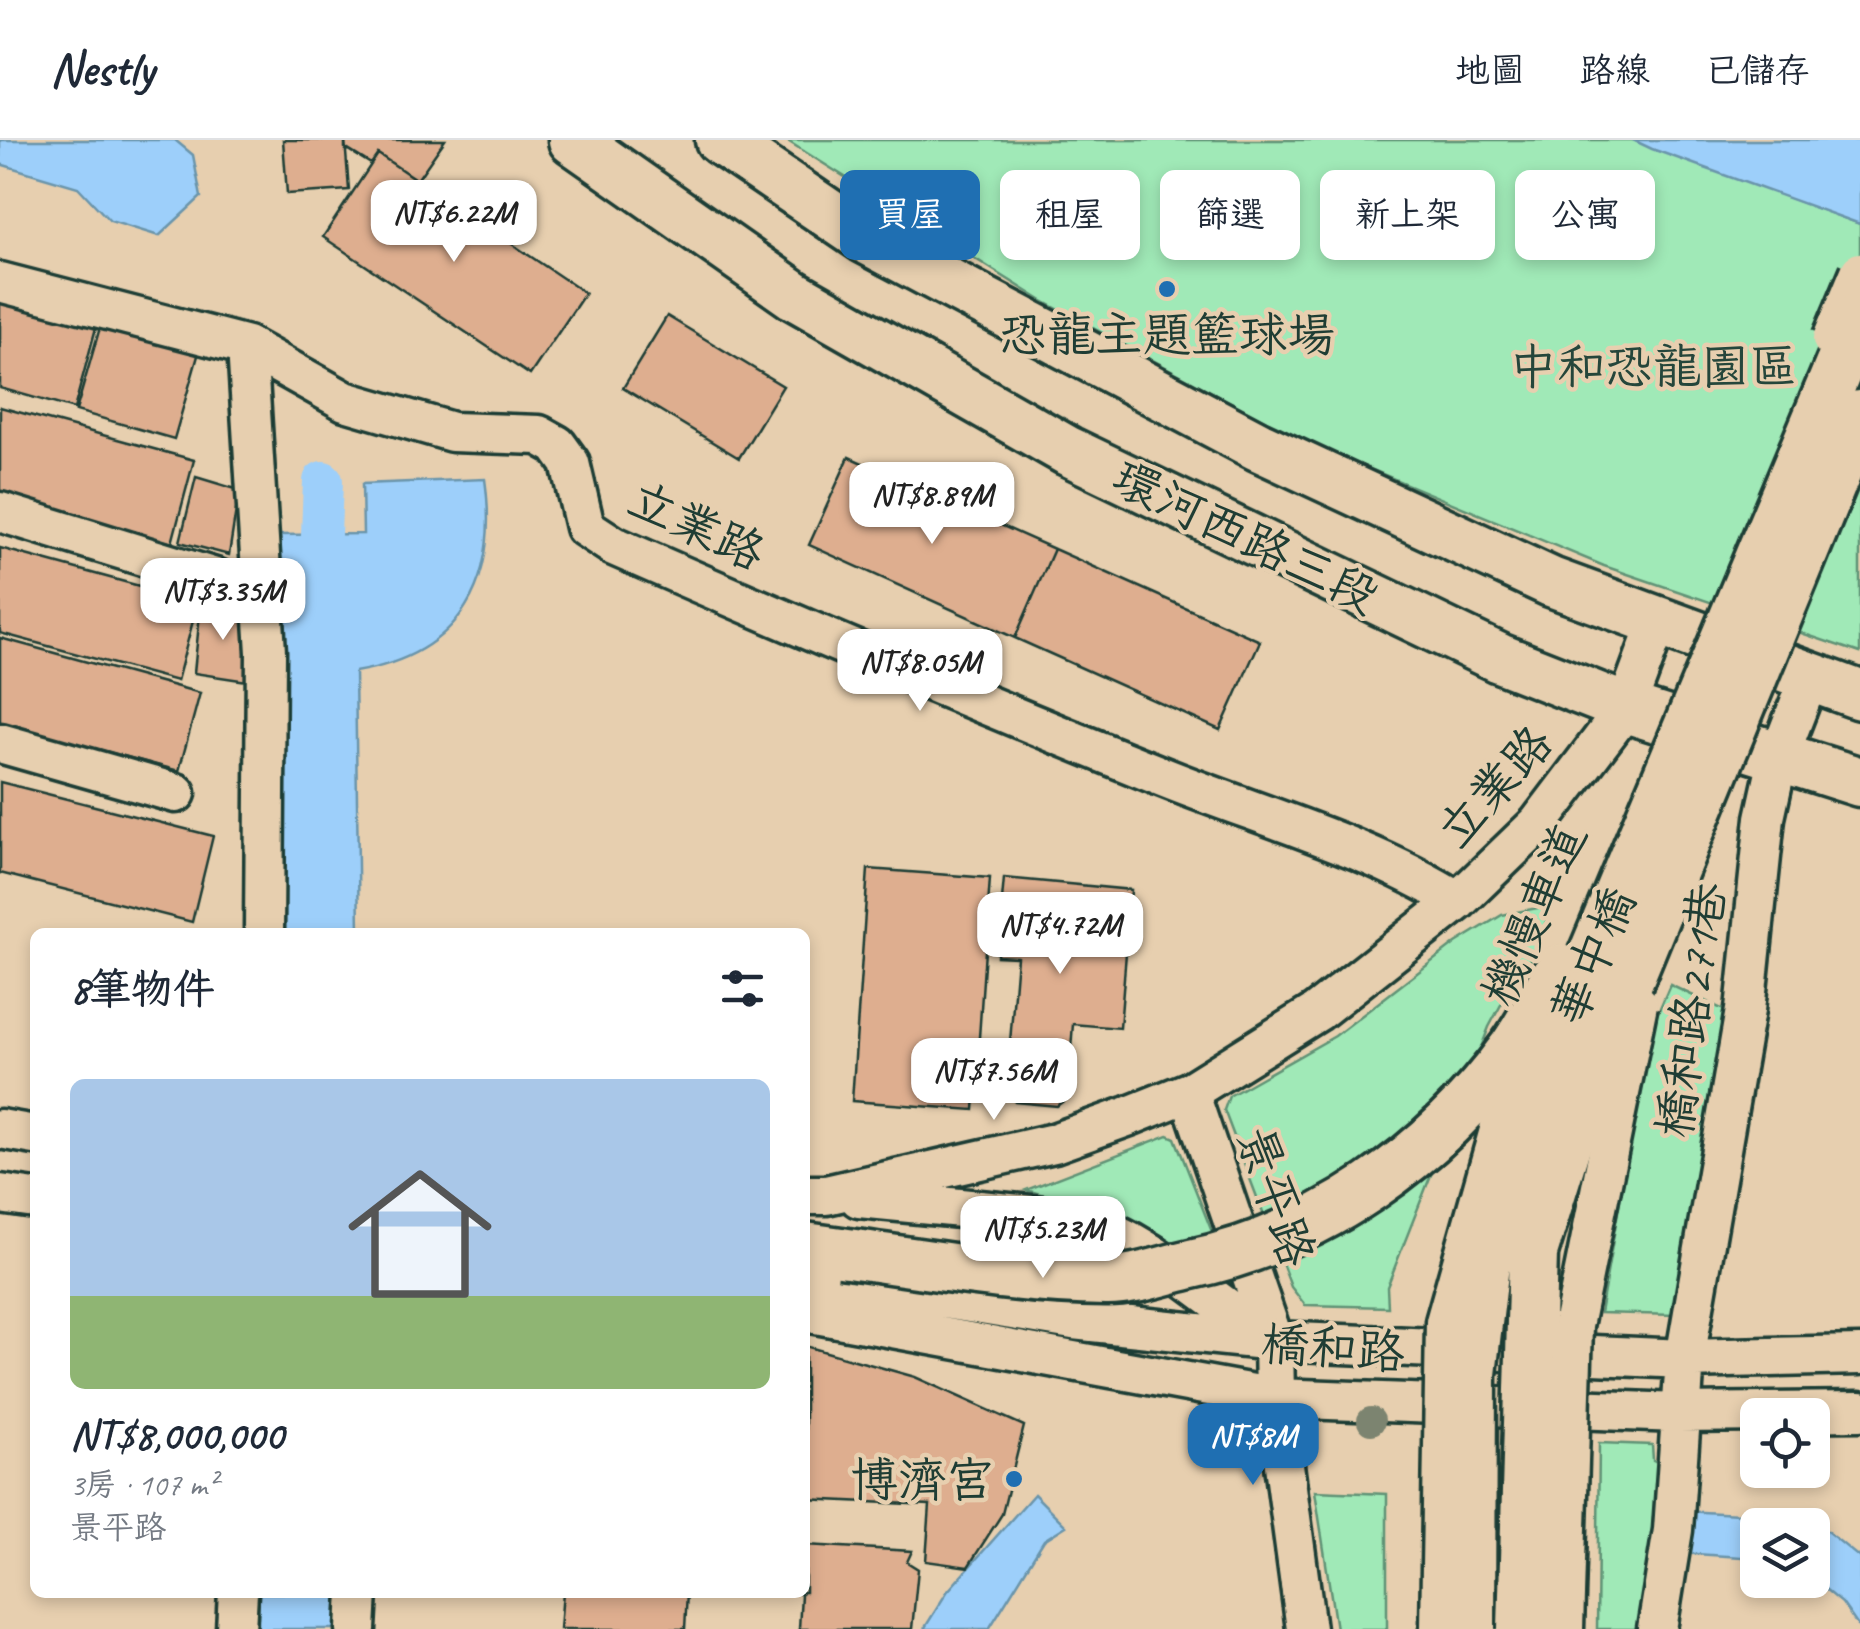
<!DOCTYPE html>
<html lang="zh-TW">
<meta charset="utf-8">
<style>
:root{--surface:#fff;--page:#f2f2f3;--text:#1f2937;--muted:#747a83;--line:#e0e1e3;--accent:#1f6fb2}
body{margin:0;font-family:Caveat,"LXGW WenKai TC",sans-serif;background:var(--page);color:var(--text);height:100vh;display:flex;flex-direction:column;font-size:38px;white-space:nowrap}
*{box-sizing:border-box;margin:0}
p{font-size:32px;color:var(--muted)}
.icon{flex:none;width:55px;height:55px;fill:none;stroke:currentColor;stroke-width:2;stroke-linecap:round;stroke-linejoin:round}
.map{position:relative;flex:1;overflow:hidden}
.panel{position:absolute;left:30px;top:788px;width:780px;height:670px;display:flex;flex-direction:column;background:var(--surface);border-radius:15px;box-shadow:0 5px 15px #0003}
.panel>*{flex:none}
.banner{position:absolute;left:840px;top:30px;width:870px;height:90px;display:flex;gap:20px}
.tools{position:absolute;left:1740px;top:1258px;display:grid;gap:20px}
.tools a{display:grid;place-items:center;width:90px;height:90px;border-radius:15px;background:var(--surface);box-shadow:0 5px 15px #0003;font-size:50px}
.price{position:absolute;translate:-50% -85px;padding:0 22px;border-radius:20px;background:#fff;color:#222;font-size:32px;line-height:65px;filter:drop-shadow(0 2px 5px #0008)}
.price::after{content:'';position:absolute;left:50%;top:60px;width:30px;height:22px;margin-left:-15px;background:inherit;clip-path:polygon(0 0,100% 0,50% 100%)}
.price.current{background:var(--accent);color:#fff}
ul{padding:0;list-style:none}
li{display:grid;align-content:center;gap:20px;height:530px;padding:0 40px}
li span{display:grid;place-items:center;height:310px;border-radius:15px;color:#555}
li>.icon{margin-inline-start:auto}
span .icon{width:180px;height:180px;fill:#fffc;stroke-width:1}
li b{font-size:42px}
h2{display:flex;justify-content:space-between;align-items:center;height:120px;padding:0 40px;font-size:42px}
.tag{padding:0 35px;border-radius:15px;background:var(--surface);box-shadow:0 5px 15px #0003;font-size:35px;line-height:90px}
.tag.current{background:var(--accent);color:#fff}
header{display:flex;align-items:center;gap:60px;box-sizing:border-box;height:140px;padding:0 50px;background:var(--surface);border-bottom:2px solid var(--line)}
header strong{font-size:48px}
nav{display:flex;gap:55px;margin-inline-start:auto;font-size:35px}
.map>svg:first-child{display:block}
.green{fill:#a0e9b7;stroke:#609376;stroke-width:2.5}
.water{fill:#9dcffa;stroke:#6b95ab;stroke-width:2.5}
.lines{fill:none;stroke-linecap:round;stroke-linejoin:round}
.canal{stroke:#9dcffa;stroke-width:40}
.building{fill:#deae8f;stroke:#1f3d34;stroke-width:2.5}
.minor-casing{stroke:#1f3d34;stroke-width:45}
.major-casing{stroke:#1f3d34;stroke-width:55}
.minor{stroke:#e7cfaf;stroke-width:38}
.major{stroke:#e7cfaf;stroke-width:48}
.minor-bridge-casing{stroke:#1f3d34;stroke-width:45;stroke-linecap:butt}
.major-bridge-casing{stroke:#1f3d34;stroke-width:55;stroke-linecap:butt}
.minor-bridge{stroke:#e7cfaf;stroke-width:38}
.major-bridge{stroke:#e7cfaf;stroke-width:48}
.tree{fill:#7c846f}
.poi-dot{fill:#1f6fb2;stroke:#e7cfaf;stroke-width:4}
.labels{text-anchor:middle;stroke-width:9;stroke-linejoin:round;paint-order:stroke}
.poi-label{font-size:48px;fill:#1f3d34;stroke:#e7cfaf}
.park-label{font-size:48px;fill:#25463b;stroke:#e7cfaf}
.street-label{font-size:48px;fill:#1f3d34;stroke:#e7cfaf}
</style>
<header>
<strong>Nestly</strong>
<nav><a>地圖</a><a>路線</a><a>已儲存</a></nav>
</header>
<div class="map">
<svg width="1860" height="1489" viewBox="0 0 1860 1489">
<rect width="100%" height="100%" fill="#e7cfaf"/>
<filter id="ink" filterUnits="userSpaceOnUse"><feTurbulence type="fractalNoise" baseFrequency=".01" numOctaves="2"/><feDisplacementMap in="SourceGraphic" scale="20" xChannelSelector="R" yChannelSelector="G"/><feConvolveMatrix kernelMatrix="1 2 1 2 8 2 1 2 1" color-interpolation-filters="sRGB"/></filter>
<g filter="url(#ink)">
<!-- green -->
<path class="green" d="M786 0H1633L1860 84V513L1604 426 1305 302 1041 160Z
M1553 765 1525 833 1509 850 1489 887 1387 1147 1388 1167 1305 1165 1291 1147 1224 970 1229 956 1335 896 1456 803 1502 775Z
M1670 845 1724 870 1676 1175 1600 1173 1650 891Z
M1168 995 1175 998 1229 1135 1072 1063 1026 1050Z
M1599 1303 1652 1305 1653 1320 1661 1324 1646 1489H1597Z
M1315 1351 1387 1354V1489H1336Z"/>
<!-- water -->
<path class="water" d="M0 0H175L193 15 201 57 159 96 110 81 78 47 0 24Z
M1633 0H1860V84L1652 9Z
M485 339C499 440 463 514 355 532L359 792H282L278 395 363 394 362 344Z
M1034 1354 1066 1386 1044 1400 989 1489H924L947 1452Z
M1683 1371 1796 1377 1822 1387 1860 1418V1489L1842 1463 1813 1439 1812 1385H1758L1757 1418 1680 1413Z
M259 1453H345L344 1489H258Z"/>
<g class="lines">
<!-- canal -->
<path class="canal" d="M319 449 323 341"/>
</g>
<!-- building -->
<path class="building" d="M283 0H345L349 50 287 54Z
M345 0H445L417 40 378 14 371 24 345 8Z
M378 14 585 153 530 235 323 97Z
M0 157 97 184 74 269 0 248Z
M667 176 783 246 739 318 623 248Z
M101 184 199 212 174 299 76 271Z
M0 267 194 320 172 403 0 357Z
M849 317 1054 409 1015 498 809 405Z
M196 337 239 350 229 415 180 402Z
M0 408 198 462 177 541 0 493Z
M1054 409 1260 501 1220 590 1015 498Z
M201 463 249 472 247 541 194 533Z
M0 498 200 553 179 631 0 583Z
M0 642 213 696 192 782 0 733Z
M868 729 990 738 974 970 852 961Z
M1004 738 1131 750 1120 888 1073 884 1067 958 1057 966 1015 962 1006 951 1017 817 997 816Z
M805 1206 915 1237 1024 1286 1002 1374 968 1427 926 1421 930 1365 805 1359Z
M805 1405 912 1411 907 1422 918 1429 912 1489H799L801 1454 793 1452H805Z
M563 1452H687L685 1489H560Z"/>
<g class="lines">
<defs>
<path id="minor" d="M0 142 247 206 345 261 452 292 539 295 557 305 570 323 585 387 614 406C794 485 976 562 1158 635 1259 676 1366 704 1458 761
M247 206 266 512 264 792
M0 372 218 439
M0 603 176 653
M1189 952 1274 1201 1275 1258 1306 1489
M0 989 35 995
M0 1054 35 1059
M805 1055H826L1054 1003 1129 976 1189 952 1317 872 1458 761 1538 684 1626 568 1657 484
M859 1058 1082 1080C1153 1103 1206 1157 1268 1197
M805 1136 1073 1180 1274 1201 1685 1219 1860 1215
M805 1172 1275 1258 1679 1273 1860 1271
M236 1489 238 1452
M356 1489 358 1452
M1657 1489 1673 1390 1685 1219 1745 870 1765 678 1778 619 1809 539"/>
<path id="major" d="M573 0 794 155 1068 311 1499 518 1626 568 1860 642
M720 0 866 99 1258 306 1551 442 1860 555
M805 1107 841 1112"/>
</defs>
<!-- minor casing -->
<use href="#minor" class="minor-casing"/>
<!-- major casing -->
<use href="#major" class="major-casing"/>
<!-- minor -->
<use href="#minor" class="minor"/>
<!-- major -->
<use href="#major" class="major"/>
<defs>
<path id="minor-bridge" d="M1832 199 1860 132
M1440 1489 1445 1182 1503 976 1525 922
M1564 1489 1573 1186 1638 864"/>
<path id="major-bridge" d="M841 1112C928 1124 1017 1140 1105 1141 1131 1142 1161 1131 1187 1125 1320 1097 1434 1017 1514 907 1531 883 1545 854 1560 829
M1471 1489 1472 1234 1487 1107 1541 938 1860 176
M1522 1489 1533 1113 1581 957 1860 275"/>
</defs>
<!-- minor-bridge casing -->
<use href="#minor-bridge" class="minor-bridge-casing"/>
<!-- major-bridge casing -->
<use href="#major-bridge" class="major-bridge-casing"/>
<!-- minor-bridge -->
<use href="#minor-bridge" class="minor-bridge"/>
<!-- major-bridge -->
<use href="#major-bridge" class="major-bridge"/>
</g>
<!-- trees -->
<circle class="tree" cx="1371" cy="1281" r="14"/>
</g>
<!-- markers -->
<g class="poi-dot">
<circle cx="1167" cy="149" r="10"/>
<circle cx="1014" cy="1339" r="10"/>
</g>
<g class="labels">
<!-- poi labels -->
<g class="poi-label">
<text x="1167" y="211">恐龍主題籃球場</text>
<text x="994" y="1356" text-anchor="end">博濟宮</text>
</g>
<!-- park labels -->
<g class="park-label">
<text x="1653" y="243">中和恐龍園區</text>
</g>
<!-- street labels -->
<g class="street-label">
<text transform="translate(697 385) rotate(25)" y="17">立業路</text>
<text transform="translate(1246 396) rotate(26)" y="17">環河西路三段</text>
<text transform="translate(1494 646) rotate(-48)" y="17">立業路</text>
<text transform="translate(1533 774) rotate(-67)" y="17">機慢車道</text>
<text transform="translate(1592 816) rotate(-67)" y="17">華中橋</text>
<text transform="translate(1690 870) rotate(-82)" y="17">橋和路271巷</text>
<text transform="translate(1277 1056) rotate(71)" y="17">景平路</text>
<text transform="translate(1333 1207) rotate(4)" y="17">橋和路</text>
</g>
</g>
</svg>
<div class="tools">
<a><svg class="icon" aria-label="locate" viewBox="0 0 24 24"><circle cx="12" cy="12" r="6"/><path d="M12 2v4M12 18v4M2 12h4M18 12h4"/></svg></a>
<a><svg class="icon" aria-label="layers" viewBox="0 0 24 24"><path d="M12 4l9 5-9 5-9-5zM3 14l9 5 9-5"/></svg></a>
</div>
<b class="price" style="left:454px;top:125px">NT$6.22M</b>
<b class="price" style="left:932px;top:407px">NT$8.89M</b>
<b class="price" style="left:223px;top:503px">NT$3.35M</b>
<b class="price" style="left:920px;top:574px">NT$8.05M</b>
<b class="price" style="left:1060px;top:837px">NT$4.72M</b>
<b class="price" style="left:994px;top:983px">NT$7.56M</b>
<b class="price" style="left:1043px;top:1141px">NT$5.23M</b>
<b class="price current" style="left:1253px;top:1348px">NT$8M</b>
<div class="banner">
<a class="tag current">買屋</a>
<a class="tag">租屋</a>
<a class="tag">篩選</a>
<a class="tag">新上架</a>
<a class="tag">公寓</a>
</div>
<section class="panel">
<h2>8筆物件<svg class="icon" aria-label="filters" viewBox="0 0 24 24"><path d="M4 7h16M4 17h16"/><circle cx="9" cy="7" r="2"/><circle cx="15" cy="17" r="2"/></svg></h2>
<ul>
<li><span style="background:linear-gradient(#a9c7e8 70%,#8fb573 0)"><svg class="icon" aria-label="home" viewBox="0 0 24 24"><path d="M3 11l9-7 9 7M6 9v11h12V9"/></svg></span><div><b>NT$8,000,000</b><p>3房 · 107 m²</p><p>景平路</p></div></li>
</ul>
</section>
</div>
